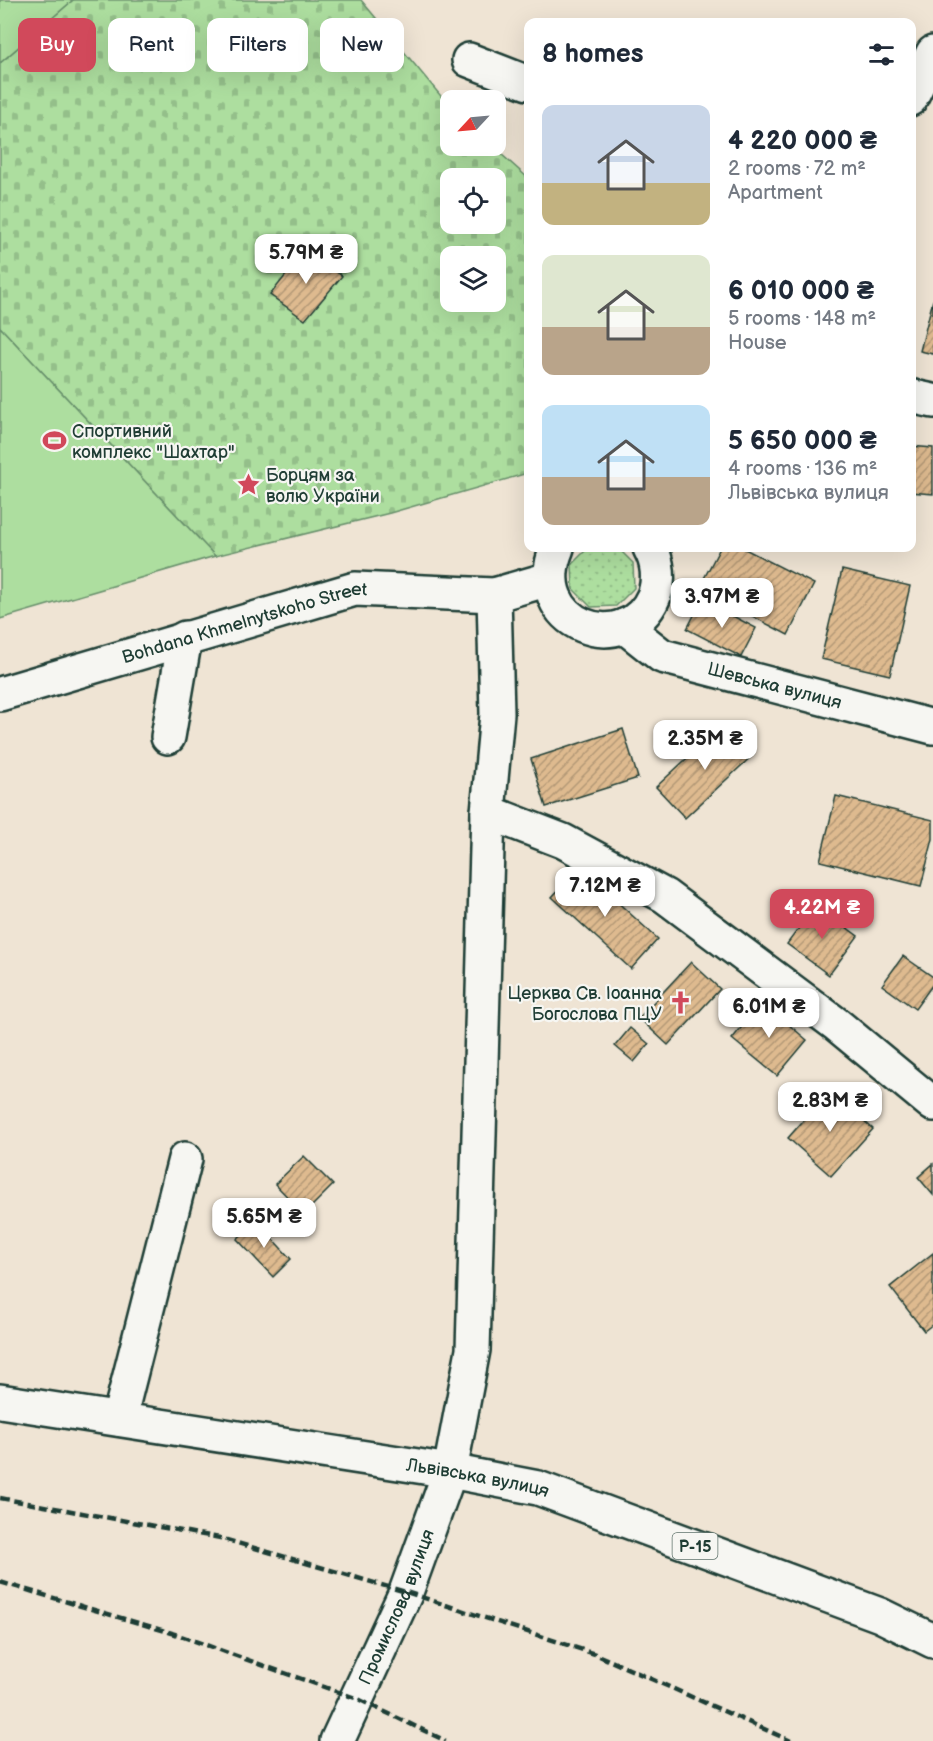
<!DOCTYPE html>
<meta charset="utf-8">
<style>
:root{--surface:#fff;--page:#f2f2f3;--text:#1f2937;--muted:#747a83;--accent:#d1495b}
body{margin:0;font-family:"Balsamiq Sans",sans-serif;background:var(--page);color:var(--text);height:100vh;display:flex;flex-direction:column;font-size:22px;white-space:nowrap}
*{box-sizing:border-box;margin:0}
p{font-size:20px;color:var(--muted)}
.icon{flex:none;width:33px;height:33px;fill:none;stroke:currentColor;stroke-width:2;stroke-linecap:round;stroke-linejoin:round}
.map{position:relative;flex:1;overflow:hidden}
.drawer{position:absolute;left:524px;top:18px;width:392px;height:534px;display:flex;flex-direction:column;background:var(--surface);border-radius:12px;box-shadow:0 6px 24px #0002}
.drawer>*{flex:none}
.top-card{position:absolute;left:18px;top:18px;width:416px;height:54px;display:flex;gap:12px}
.needle{width:39px;rotate:244deg}
.controls{position:absolute;left:440px;top:90px;display:grid;gap:12px}
.controls a{display:grid;place-items:center;width:66px;height:66px;border-radius:12px;background:var(--surface);box-shadow:0 6px 24px #0002;font-size:30px}
.price{position:absolute;translate:-50% -51px;padding:0 14px;border-radius:12px;background:#fff;color:#222;font-size:20px;line-height:39px;filter:drop-shadow(0 2px 3px #0008)}
.price::after{content:'';position:absolute;left:50%;top:36px;width:18px;height:14px;margin-left:-9px;background:inherit;clip-path:polygon(0 0,100% 0,50% 100%)}
.price.on{background:var(--accent);color:#fff}
ul{padding:0;list-style:none}
li{display:flex;align-items:center;gap:18px;height:150px;padding:0 18px}
li span{display:grid;place-items:center;flex:none;width:168px;height:120px;border-radius:12px;color:#555}
li>.icon{margin-inline-start:auto}
span .icon{width:72px;height:72px;fill:#fffc;stroke-width:1}
li b{font-size:26px}
h2{display:flex;justify-content:space-between;align-items:center;height:72px;padding:0 18px;font-size:26px}
.tag{padding:0 21px;border-radius:12px;background:var(--surface);box-shadow:0 6px 24px #0002;font-size:21px;line-height:54px}
.tag.on{background:var(--accent);color:#fff}
.map>svg:first-child{display:block}
.grass{fill:url(#grass-dots);stroke:#668e6a;stroke-width:1.5}
.cemetery{fill:url(#cemetery-stones);stroke:#668e6a;stroke-width:1.5;fill-rule:evenodd}
.pitch{fill:#adde9f;stroke:#668e6a;stroke-width:1.5}
.building{fill:url(#building-hatch);stroke:#1f3d34;stroke-width:1.5}
.lines{fill:none;stroke-linecap:round;stroke-linejoin:round}
.minor-casing{stroke:#1f3d34;stroke-width:38}
.major-casing{stroke:#1f3d34;stroke-width:38}
.minor{stroke:#f6f6f2;stroke-width:33}
.major{stroke:#f6f6f2;stroke-width:33}
.rail{stroke:#1f3d34;stroke-width:4.5;stroke-dasharray:9 4.5;stroke-linecap:butt}
.labels{text-anchor:middle;stroke-width:4.5;stroke-linejoin:round;paint-order:stroke}
.shield{fill:#f6f6f2;stroke:#60746d;stroke-width:1.5}
.shield-label{font-size:16px;font-weight:bold;fill:#1f3d34}
.poi-label{font-size:18px;fill:#1f3d34;stroke:#f6f6f2;text-anchor:start}
.street-label{font-size:18px;fill:#1f3d34;stroke:#f6f6f2}
</style>
<div class="map">
<svg width="933" height="1741" viewBox="0 0 933 1741">
<defs>
<pattern id="grass-dots" width="8" height="8" patternUnits="userSpaceOnUse" patternTransform="scale(1.5)"><rect width="8" height="8" fill="#adde9f"/><path d="M2 2h.1M6 6h.1" fill="none" stroke="#94bf8a" stroke-width="1.8" stroke-linecap="round"/></pattern>
<pattern id="cemetery-stones" width="16" height="16" patternUnits="userSpaceOnUse" patternTransform="scale(1.5)"><rect width="16" height="16" fill="#adde9f"/><path d="M2 7V4a2 2 0 0 1 4 0v3zM10 15v-3a2 2 0 0 1 4 0v3z" fill="#94bf8a"/></pattern>
<pattern id="building-hatch" width="6" height="6" patternUnits="userSpaceOnUse" patternTransform="scale(1.5)"><rect width="6" height="6" fill="#deba8f"/><path d="M-1 1l2-2M0 6l6-6M5 7l2-2" fill="none" stroke="#b39876"/></pattern>
</defs>
<rect width="100%" height="100%" fill="#efe4d4"/>
<filter id="ink" filterUnits="userSpaceOnUse"><feTurbulence type="fractalNoise" baseFrequency=".0167" numOctaves="2"/><feDisplacementMap in="SourceGraphic" scale="12" xChannelSelector="R" yChannelSelector="G"/><feConvolveMatrix kernelMatrix="1 2 1 2 8 2 1 2 1" color-interpolation-filters="sRGB"/></filter>
<g filter="url(#ink)">
<!-- grass -->
<path class="grass" d="M588 548H618L633 563 634 588 616 606 591 607 573 589 572 564Z"/>
<!-- cemetery -->
<path class="cemetery" d="M73 0H361L450 107V146H492L528 178V473L390 513 215 556 0 327V63ZM450 178H495V224H450ZM450 256H495V302H450Z"/>
<!-- pitch -->
<path class="pitch" d="M0 0H73L0 63Z
M0 327 215 556 0 619Z"/>
<!-- building -->
<path class="building" d="M306 250 342 276 305 320 270 295Z
M933 300V354L920 351Z
M910 446 933 448V494L910 492Z
M720 548H743L814 584 788 635 699 588Z
M842 570 910 586 890 675 821 659Z
M702 600 756 628 741 657 687 629Z
M725 723 754 754 685 818 656 787Z
M623 729 638 778 546 807 531 759Z
M836 796 933 820V839L921 886 820 861Z
M579 867 658 939 631 969 552 897Z
M816 905 858 936 829 975 787 944Z
M903 956 933 977V984L915 1009 882 985Z
M691 962 720 989 668 1045 639 1018Z
M762 1002 807 1040 777 1076 732 1039Z
M630 1028 649 1044 634 1062 615 1046Z
M830 1090 873 1129 831 1176 788 1138Z
M304 1156 333 1185 304 1214 275 1184Z
M933 1164V1195L918 1177Z
M256 1221 291 1259 273 1277 237 1239Z
M933 1253V1324L924 1331 890 1287Z"/>
<g class="lines">
<defs>
<g id="minor">
<path d="M469 60 528 83"/>
<path d="M910 396 933 401"/>
<path id="s1" d="M624 626 662 656 933 727"/>
<path d="M168 737 185 638"/>
<path d="M488 812 563 841 665 896 836 1024 933 1104"/>
<path d="M119 1419 185 1159"/>
</g>
<g id="major">
<path d="M910 99 933 53"/>
<path d="M557 548C525 625 626 661 654 596 660 580 658 562 650 548"/>
<path id="s2" d="M0 694 355 589 494 595 549 579"/>
<path id="s3" d="M0 1401 450 1471 538 1488 880 1615 933 1641"/>
<path id="s4" d="M337 1741 406 1592 450 1471 473 1350 488 812 497 714 494 595"/>
</g>
</defs>
<!-- minor casing -->
<use href="#minor" class="minor-casing"/>
<!-- major casing -->
<use href="#major" class="major-casing"/>
<!-- minor -->
<use href="#minor" class="minor"/>
<!-- major -->
<use href="#major" class="major"/>
<!-- rail -->
<path class="rail" d="M0 1498 220 1538 406 1592 595 1654 791 1741
M0 1582 172 1633 358 1699 446 1741"/>
</g>
</g>
<!-- icons -->
<defs>
<symbol id="stadium-bare" viewBox="-9 -9 18 18"><path d="M0-5a6.5 5 0 1 0 0 10a6.5 5 0 1 0 0-10ZM-3.5-1.8h7v3.6h-7Z" fill="#d1495b" stroke="#f6f6f2" stroke-width="2.5" paint-order="stroke"/></symbol>
<symbol id="sight-bare" viewBox="-9 -9 18 18"><path d="M0-6L1.8-2.2L6-1.7L2.9 1.2L3.7 5.4L0 3.3L-3.7 5.4L-2.9 1.2L-6-1.7L-1.8-2.2Z" fill="#d1495b" stroke="#f6f6f2" stroke-width="2.5" paint-order="stroke"/></symbol>
<symbol id="church-bare" viewBox="-9 -9 18 18"><path d="M-1.2-6h2.4v3.5h3.3v2.4h-3.3V6h-2.4V-.1h-3.3v-2.4h3.3Z" fill="#d1495b" stroke="#f6f6f2" stroke-width="2.5" paint-order="stroke"/></symbol>
</defs>
<g fill-rule="evenodd">
<use href="#stadium-bare" x="38" y="424" width="33" height="33"/>
<use href="#sight-bare" x="232" y="468" width="33" height="33"/>
<use href="#church-bare" x="664" y="986" width="33" height="33"/>
</g>
<g class="labels">
<!-- shield labels -->
<rect class="shield" x="672.5" y="1533" width="45" height="26" rx="4.5"/>
<g class="shield-label">
<text x="695" y="1552">Р-15</text>
</g>
<!-- poi labels -->
<g class="poi-label">
<text x="72" y="437">Спортивний<tspan x="72" dy="21">комплекс "Шахтар"</tspan></text>
<text x="266" y="481">Борцям за<tspan x="266" dy="21">волю України</tspan></text>
<text x="662" y="999" text-anchor="end">Церква Св. Іоанна<tspan x="662" dy="21">Богослова ПЦУ</tspan></text>
</g>
<!-- street labels -->
<g class="street-label">
<text dy="6" stroke="none"><textPath href="#s2" startOffset="255">Bohdana Khmelnytskoho Street</textPath></text>
<text dy="6" stroke="none"><textPath href="#s1" startOffset="165">Шевська вулиця</textPath></text>
<text dy="6" stroke="none"><textPath href="#s3" startOffset="484">Львівська вулиця</textPath></text>
<text dy="6" stroke="none"><textPath href="#s4" startOffset="147">Промислова вулиця</textPath></text>
</g>
</g>
</svg>
<div class="controls">
<a><svg class="needle" viewBox="-14 -14 28 28"><path d="M0-13l5 13h-10z" fill="#e53935"/><path d="M0 13l5-13h-10z" fill="#747a83"/></svg></a>
<a><svg class="icon" aria-label="locate" viewBox="0 0 24 24"><circle cx="12" cy="12" r="6"/><path d="M12 2v4M12 18v4M2 12h4M18 12h4"/></svg></a>
<a><svg class="icon" aria-label="layers" viewBox="0 0 24 24"><path d="M12 4l9 5-9 5-9-5zM3 14l9 5 9-5"/></svg></a>
</div>
<b class="price" style="left:306px;top:285px">5.79M ₴</b>
<b class="price" style="left:722px;top:629px">3.97M ₴</b>
<b class="price" style="left:705px;top:771px">2.35M ₴</b>
<b class="price" style="left:605px;top:918px">7.12M ₴</b>
<b class="price on" style="left:822px;top:940px">4.22M ₴</b>
<b class="price" style="left:769px;top:1039px">6.01M ₴</b>
<b class="price" style="left:830px;top:1133px">2.83M ₴</b>
<b class="price" style="left:264px;top:1249px">5.65M ₴</b>
<div class="top-card">
<a class="tag on">Buy</a>
<a class="tag">Rent</a>
<a class="tag">Filters</a>
<a class="tag">New</a>
</div>
<section class="drawer">
<h2>8 homes<svg class="icon" aria-label="filters" viewBox="0 0 24 24"><path d="M4 7h16M4 17h16"/><circle cx="9" cy="7" r="2"/><circle cx="15" cy="17" r="2"/></svg></h2>
<ul>
<li><span style="background:linear-gradient(#c9d6e8 65%,#c2b280 0)"><svg class="icon" aria-label="home" viewBox="0 0 24 24"><path d="M3 11l9-7 9 7M6 9v11h12V9"/></svg></span><div><b>4 220 000 ₴</b><p>2 rooms · 72 m²</p><p>Apartment</p></div></li>
<li><span style="background:linear-gradient(#dfe7d0 60%,#b9a48a 0)"><svg class="icon" aria-label="home" viewBox="0 0 24 24"><path d="M3 11l9-7 9 7M6 9v11h12V9"/></svg></span><div><b>6 010 000 ₴</b><p>5 rooms · 148 m²</p><p>House</p></div></li>
<li><span style="background:linear-gradient(#bfe0f5 60%,#b9a48a 0)"><svg class="icon" aria-label="home" viewBox="0 0 24 24"><path d="M3 11l9-7 9 7M6 9v11h12V9"/></svg></span><div><b>5 650 000 ₴</b><p>4 rooms · 136 m²</p><p>Львівська вулиця</p></div></li>
</ul>
</section>
</div>
